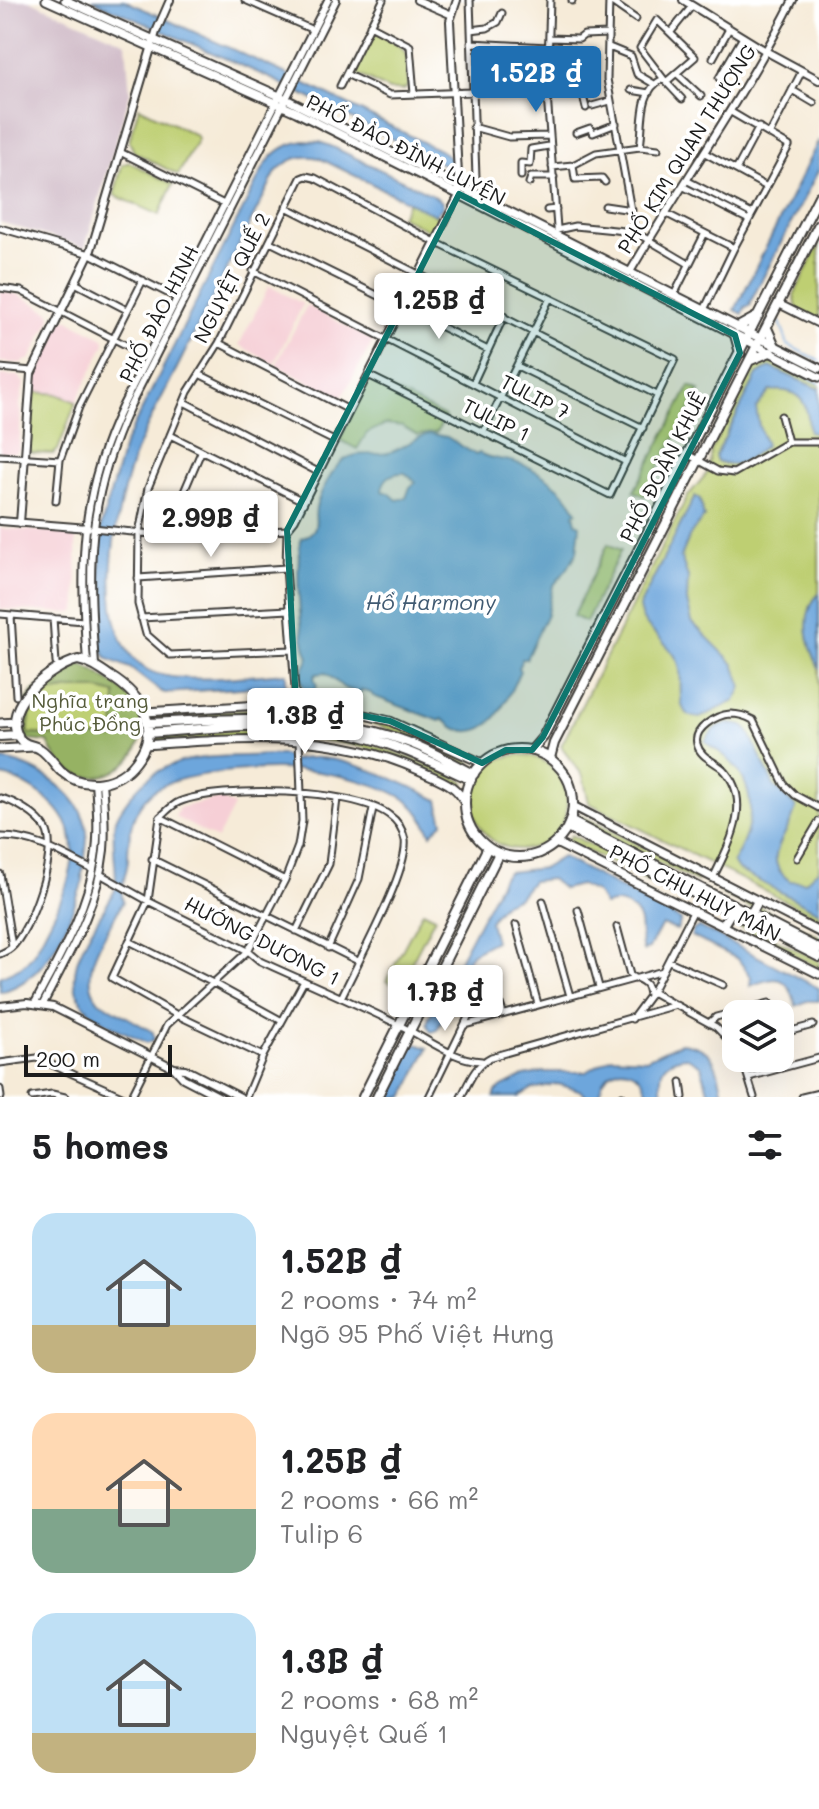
<!DOCTYPE html>
<meta charset="utf-8">
<style>
:root{--surface:#fff;--page:#f6f6f6;--text:#202124;--muted:#757577;--accent:#1f6fb2}
body{margin:0;font-family:Mali,sans-serif;background:var(--page);color:var(--text);height:100vh;display:flex;flex-direction:column;font-size:30px;white-space:nowrap}
*{box-sizing:border-box;margin:0}
p{font-size:26px;color:var(--muted)}
.icon{flex:none;width:44px;height:44px;fill:none;stroke:currentColor;stroke-width:2;stroke-linecap:round;stroke-linejoin:round}
.map{position:relative;height:1097px;overflow:hidden}
.details{display:flex;flex-direction:column;background:var(--surface);flex:1}
.details>*{flex:none}
.controls{position:absolute;left:722px;top:1000px;display:grid;gap:16px}
.controls a{display:grid;place-items:center;width:72px;height:72px;border-radius:16px;background:var(--surface);box-shadow:0 8px 32px #0002;font-size:40px}
.scale{position:absolute;left:24px;bottom:20px;width:148px;box-sizing:border-box;padding-left:8px;border:4px solid #1c1c1c;border-top:0;font-size:22px;line-height:28px;white-space:nowrap;color:#1c1c1c;-webkit-text-stroke:6px #fff;paint-order:stroke}
.price{position:absolute;translate:-50% -68px;padding:0 18px;border-radius:8px;background:#fff;color:#222;font-size:26px;line-height:52px;filter:drop-shadow(0 2px 4px #0008)}
.price::after{content:'';position:absolute;left:50%;top:48px;width:24px;height:18px;margin-left:-12px;background:inherit;clip-path:polygon(0 0,100% 0,50% 100%)}
.price.on{background:var(--accent);color:#fff}
ul{padding:0;list-style:none}
li{display:flex;align-items:center;gap:24px;height:200px;padding:0 32px}
li span{display:grid;place-items:center;flex:none;width:224px;height:160px;border-radius:24px;color:#555}
li>.icon{margin-inline-start:auto}
span .icon{width:96px;height:96px;fill:#fffc;stroke-width:1}
li b{font-size:34px}
h2{display:flex;justify-content:space-between;align-items:center;height:96px;padding:0 32px;font-size:34px}
.map>svg:first-child{display:block}
.built{fill:#f6cfd6}
.industrial{fill:#d1bdc9}
.green{fill:#becf72;stroke:#6d7647;stroke-width:2}
.forest{fill:#96b264;stroke:#596740;stroke-width:2;fill-rule:evenodd}
.water{fill:#6da6dc;stroke:#44617c;stroke-width:2;fill-rule:evenodd}
.lines{fill:none;stroke-linecap:round;stroke-linejoin:round}
.stream{stroke:#6da6dc;stroke-width:2}
.minor-casing{stroke:#3d3b38;stroke-width:9}
.tertiary-casing{stroke:#3d3b38;stroke-width:10}
.secondary-casing{stroke:#3d3b38;stroke-width:11}
.primary-casing{stroke:#3d3b38;stroke-width:12}
.minor{stroke:#fff;stroke-width:5}
.tertiary{stroke:#fff;stroke-width:6}
.secondary{stroke:#fff;stroke-width:7}
.primary{stroke:#fff;stroke-width:8}
.marked{fill:#0f766e;fill-opacity:0.2;stroke:#0f766e;stroke-width:6;stroke-linejoin:round}
.labels{text-anchor:middle;stroke-width:7;stroke-linejoin:round;paint-order:stroke}
.street-label{font-size:20px;fill:#1c1c1c;stroke:#fff}
.park-label{font-size:20px;fill:#555b3a;stroke:#fff}
.water-label{font-size:22px;font-style:italic;fill:#405a72;stroke:#fff}
</style>
<div class="map">
<svg width="819" height="1097" viewBox="0 0 819 1097">
<rect width="100%" height="100%" fill="#fff"/>
<filter id="ink" filterUnits="userSpaceOnUse"><feTurbulence type="fractalNoise" baseFrequency=".0125" numOctaves="2"/><feDisplacementMap in="SourceGraphic" scale="16" xChannelSelector="R" yChannelSelector="G"/><feConvolveMatrix kernelMatrix="1 2 1 2 8 2 1 2 1" color-interpolation-filters="sRGB"/></filter>
<filter id="wash" filterUnits="userSpaceOnUse"><feTurbulence type="fractalNoise" baseFrequency=".006" numOctaves="4" result="noise"/><feDisplacementMap in="SourceGraphic" scale="32" xChannelSelector="R" yChannelSelector="G"/><feGaussianBlur stdDeviation="1.8" result="paint"/><feColorMatrix in="noise" values="0 0 0 0 0 0 0 0 0 0 0 0 0 0 0 0 0 1.4 0 .05"/><feComposite in="paint" operator="in"/></filter>
<g filter="url(#wash)">
<rect width="100%" height="100%" fill="#f6ebd8"/>
<!-- built -->
<path class="built" d="M269 286 303 304 274 364 239 345Z
M0 291 17 294 50 312 51 318 30 359 20 363 0 362Z
M307 305 373 341 341 399 276 365Z
M67 319 104 338 105 344 76 402 57 394 34 392 38 366 61 321Z
M0 375 18 376 24 383 19 409 21 410 19 449 15 453 0 452Z
M0 528 69 533 76 539 77 610 73 613 0 609Z
M220 798 234 806 217 839 175 817 179 808Z"/>
<!-- industrial -->
<path class="industrial" d="M0 0H29L126 43 130 93 85 247 0 222Z"/>
<!-- green -->
<path class="green" d="M376 33C410 51 407 47 408 86L404 90H389L357 74 354 68 371 35Z
M139 107 196 135 198 139 178 175 134 152 129 141Z
M129 162 173 184 159 215 114 195 122 165Z
M409 201 442 219 437 228 429 231 401 216Z
M819 244V320L797 309 794 295Z
M774 361 819 384V918L589 803 583 776 561 746 687 497 708 472 711 450 754 368Z
M370 382H377L445 417 437 432 417 435 402 426 386 424 367 433 357 449 340 440 365 386Z
M690 386 700 391 644 496 634 491Z
M34 392 57 394 76 402 58 450 53 454 32 453 29 450Z
M608 544 621 550 586 622 573 616Z
M73 689H95L117 694 114 738 28 734 32 695Z
M296 706 326 710 390 723 471 763 468 766C438 751 409 735 377 725 305 704 229 714 155 719L153 716Z
M248 729C331 730 389 744 464 782V785L461 787C367 729 265 733 160 742L156 737Z
M473 802a47 47 0 1 1 94 0a47 47 0 1 1-94 0Z
M580 815 700 876 697 882 577 822Z
M571 835 691 895 688 901 567 841Z
M488 862 489 864 412 1016 411 1014Z
M723 888 819 936V943L721 893Z
M712 907 819 961V968L710 912Z
M423 911 435 917 399 987 386 981Z"/>
<!-- forest -->
<path class="forest" d="M77 663C91 667 102 676 114 684 193 738 84 827 48 742L28 740C17 727 22 705 32 692ZM73 689H95L116 694 114 738 28 734 32 695Z"/>
<!-- water -->
<path class="water" d="M92 0H124L280 71 445 153 451 160V166L448 167 272 79Z
M819 140V169L750 303 751 305 745 307 743 314 735 310Z
M304 141 320 142 333 147 433 195 442 202 443 207 435 215 319 158C301 154 288 159 276 172 245 233 214 295 183 356 168 387 150 417 137 449 116 501 87 636 148 670 178 686 251 675 286 673V685L165 693 160 691 130 668 108 659 104 654 101 648 99 597 101 527 124 445 264 167C274 151 286 144 304 141Z
M770 367 819 389V434L809 432C809 404 801 387 770 391L756 408 759 426 766 445C750 457 738 471 717 461L715 457 757 375Z
M431 434 447 437 476 455 479 453C490 459 498 458 510 461 535 466 567 489 577 512L574 514 576 523 580 525 577 552 568 568 553 586 547 614 526 659H522L518 668 520 671C508 695 494 742 457 729 450 726 450 723 442 719L440 721 373 696 371 693 362 690 359 693 344 688 326 673 316 674 314 678 317 686 315 690 305 689C295 677 305 668 309 657 298 634 296 565 301 539 325 528 311 519 317 504 321 491 330 475 338 465 353 448 373 458 391 452 406 447 416 436 431 434ZM405 473 416 482 410 487 406 498 397 500 389 493 382 491C383 478 392 472 405 473Z
M695 496 700 499 704 517 690 535 681 557 688 577 687 601 692 622 734 664 742 687 735 701 700 718C670 718 686 680 678 662 669 640 641 630 639 607Z
M819 593V668C808 645 799 616 819 593Z
M728 723 743 726 749 732 774 786 796 807C791 835 757 857 790 881L805 882 819 869V912L738 870 733 862C755 826 759 787 726 757 720 751 711 748 705 741L714 729Z
M269 755H284L291 760C297 760 304 758 310 758 344 755 407 784 438 800L443 823 431 834C425 822 420 811 410 803 386 784 330 772 300 770 267 767 176 771 151 793 131 810 128 835 128 860 127 873 119 889 123 901 110 930 74 972 99 1001L153 1032 154 1040 147 1043C129 1033 108 1027 93 1014 48 978 98 925 115 890 119 881 110 840 115 823 117 814 124 805 130 797 164 750 216 758 269 755Z
M4 760C38 766 82 794 87 831 88 846 84 861 82 876L83 881C68 924 49 980 0 992V977C7 973 16 970 22 966 33 958 40 942 46 930 70 885 93 834 44 797 31 787 17 778 0 776V761Z
M562 857 681 920 677 930 662 925 649 948 643 951C638 935 646 918 630 908 620 902 614 902 604 905L596 892 580 885 563 889 551 879 532 881 519 897 504 903 493 916 490 922 495 941 474 952 468 959 462 981 437 1030 431 1032 427 1024 429 1017 503 877 508 872 544 868Z
M700 927 819 988V1001H807L796 1006C788 974 776 975 750 986L751 977 738 959 691 936 694 929Z
M681 1043C718 1048 716 1066 724 1097H710L701 1066 686 1057C659 1060 659 1073 662 1097H650C644 1081 639 1070 621 1069 606 1073 599 1082 601 1097H587L579 1090 557 1084 532 1089 518 1097H494L496 1092 502 1087 524 1076 544 1072H586L612 1057 646 1059Z
M416 1044 428 1048 404 1097H387L409 1049Z"/>
<g class="lines">
<!-- stream -->
<path class="stream" d="M780 322 788 345 819 361
M770 358 819 383"/>
</g>
</g>
<g filter="url(#ink)">
<g class="lines">
<defs>
<path id="minor" d="M245 0 313 30
M470 0 476 178 473 193
M550 0 547 95 557 228
M609 0 607 79 635 232
M572 1V0
M610 1 636 19
M657 20 695 57 666 82 640 48Z
M370 25 410 46 414 94
M471 30 487 28 498 22 502 13
M671 32 692 6
M549 38 579 39 584 35 608 34
M471 43 548 47
M609 47 631 56 637 74 654 84
M713 58 729 29
M676 73 701 96
M346 74 390 95 498 91 515 88 547 95
M719 78 743 37
M548 80 580 83 586 108
M666 82 682 99
M340 86 383 0
M515 88 517 69
M631 90 649 93
M792 90 814 103
M592 106 610 101
M473 127 509 137 548 136
M576 133 590 128 593 133 616 124
M770 133 802 71
M658 149 640 147C644 125 638 90 663 79
M120 152 224 204
M705 153 767 187
M573 165 575 179 602 178 605 182
M552 167 573 165 596 153 640 147
M736 170 759 127
M521 176V163L530 164 531 149 549 146
M688 181 752 214
M529 183 531 177H554
M684 187 749 220
M605 206 632 210
M286 207 657 395
M547 210 556 209
M667 214 734 248
M0 228 90 254 177 298
M557 230 575 226 635 232 689 264
M270 242 488 350
M253 271 626 462
M75 283 127 310
M0 288 21 291 147 356
M674 295 704 235
M704 310 734 248 789 146 731 112
M219 343 349 410
M517 366 643 428
M0 368 32 371
M201 375 334 441
M473 383 504 316
M184 402 318 472
M781 416 788 442
M484 431 550 298
M170 435 303 501
M687 454 718 471 734 473 788 442H819
M0 456 60 460 56 501
M60 460 79 407 143 280
M93 528 172 536 287 530
M172 536 183 494 201 452
M138 578 286 568
M0 614 84 621
M11 615 16 696
M53 618 56 663
M141 618 289 610
M292 650 170 655 146 634 138 604 139 533 148 488 188 392 219 343 301 178 306 176 315 178 435 242 675 359 610 495 368 375
M296 703 286 568 287 530 295 520 459 194
M0 798C15 801 39 816 46 829 59 852 30 932 11 948 8 951 4 952 0 954
M160 817 285 880
M0 837C34 836 63 855 93 870
M797 858 819 821
M152 859 358 961
M0 874 12 946
M100 874 148 901 248 951 260 961C306 982 353 1002 397 1024 425 1037 452 1060 482 1061
M713 878C729 845 754 801 723 769 714 761 700 757 697 744 693 728 717 715 730 714 738 714 746 716 753 720L784 784 795 795 819 808
M543 901 570 996
M578 910 599 987
M516 925 538 1004
M617 927 630 975 633 977
M296 931 329 864 337 799
M129 941 213 983 282 1021
M328 948 359 879 373 808
M669 961 723 985
M490 973 503 1013
M635 978C646 982 648 985 649 996
M652 992 675 1005
M632 1019 652 992 694 910
M709 1023 716 1017 769 1003
M465 1025 663 971
M780 1034 813 1025
M263 1056 177 1015 112 978 148 901 160 817C165 813 172 805 179 802 220 785 353 788 389 815 398 821 403 830 405 840 409 871 356 965 341 998
M742 1058 754 1097
M0 1063 37 1058 124 1097
M749 1077 819 1058
M681 1082 683 1097
M0 1089 1 1097
M622 1096V1097
M32 1097 52 1094 65 1097
M131 1097 167 1025 248 951 285 880 298 846 302 821 299 739
M246 1097 263 1056 304 981
M429 1097 490 972
M461 1097C469 1082 475 1065 491 1057L676 1005 716 1027 736 1048
M802 1097 819 1093"/>
<path id="tertiary" d="M417 0 452 15
M457 0 450 21 459 194
M683 0 769 53 819 80
M630 272C683 181 745 95 793 0
M779 304 819 324
M0 521 88 528
M20 523 31 374 91 250 156 32 170 0
M87 662C80 566 79 496 122 407L328 0
M95 665C88 566 86 502 129 408L336 0
M35 1003C59 957 87 911 95 859 99 834 97 808 95 783
M43 1004C68 955 98 907 104 850 106 828 104 805 102 782
M0 1006 27 1003 53 1007 174 1068 183 1078 220 1097
M174 1068 185 1069 240 1097"/>
<path id="secondary" d="M46 0 296 112 819 377
M65 0 286 99 819 368
M145 712 296 703 331 707 390 721 482 763
M0 723 16 722
M145 745C240 738 333 730 423 772 440 780 458 785 465 804
M0 749 34 747
M573 806 819 932
M556 843 819 974"/>
<path id="primary" d="M738 327 758 316
M767 328 775 346
M735 335 740 353
M751 360 770 352
M78 660C90 662 100 669 110 676 141 695 163 727 136 761 118 785 84 791 61 771 54 764 48 754 40 749 33 744 24 746 19 738 0 705 51 667 78 660Z
M147 723C236 719 316 710 402 740 427 748 450 762 474 774
M147 733C212 729 280 718 344 732 389 741 429 760 471 780
M0 736 18 735
M465 803a54 54 0 1 1 108 0a54 54 0 1 1-108 0Z
M532 750 543 737 819 196
M550 758 554 743 819 224
M570 821 819 949
M567 828 819 957
M751 914 758 901
M723 925 731 912
M363 1097 488 847
M377 1097 499 853"/>
</defs>
<!-- minor casing -->
<use href="#minor" class="minor-casing"/>
<!-- tertiary casing -->
<use href="#tertiary" class="tertiary-casing"/>
<!-- secondary casing -->
<use href="#secondary" class="secondary-casing"/>
<!-- primary casing -->
<use href="#primary" class="primary-casing"/>
<!-- minor -->
<use href="#minor" class="minor"/>
<!-- tertiary -->
<use href="#tertiary" class="tertiary"/>
<!-- secondary -->
<use href="#secondary" class="secondary"/>
<!-- primary -->
<use href="#primary" class="primary"/>
</g>
</g>
<!-- marked area -->
<path class="marked" d="M459 194 735 335 740 353 543 737 532 750H506L482 763 390 721 296 703 287 530Z"/>
<g class="labels">
<!-- street labels -->
<g class="street-label">
<text transform="translate(687 149) rotate(-58)" y="7">PHỐ KIM QUAN THƯỢNG</text>
<text transform="translate(406 150) rotate(27)" y="7">PHỐ ĐÀO ĐÌNH LUYỆN</text>
<text transform="translate(232 278) rotate(-63)" y="7">NGUYỆT QUẾ 2</text>
<text transform="translate(159 314) rotate(-63)" y="7">PHỐ ĐÀO HINH</text>
<text transform="translate(535 397) rotate(27)" y="7">TULIP 7</text>
<text transform="translate(496 420) rotate(26)" y="7">TULIP 1</text>
<text transform="translate(663 467) rotate(-63)" y="7">PHỐ ĐOÀN KHUÊ</text>
<text transform="translate(695 893) rotate(27)" y="7">PHỐ CHU HUY MÂN</text>
<text transform="translate(262 941) rotate(27)" y="7">HƯỚNG DƯƠNG 1</text>
</g>
<!-- park labels -->
<g class="park-label">
<text x="90" y="708">Nghĩa trang<tspan x="90" dy="23">Phúc Đồng</tspan></text>
</g>
<!-- water labels -->
<g class="water-label">
<text x="431" y="610">Hồ Harmony</text>
</g>
</g>
</svg>
<div class="controls">
<a><svg class="icon" aria-label="layers" viewBox="0 0 24 24"><path d="M12 4l9 5-9 5-9-5zM3 14l9 5 9-5"/></svg></a>
</div>
<div class="scale">200 m</div>
<b class="price on" style="left:536px;top:114px">1.52B ₫</b>
<b class="price" style="left:439px;top:341px">1.25B ₫</b>
<b class="price" style="left:211px;top:559px">2.99B ₫</b>
<b class="price" style="left:305px;top:756px">1.3B ₫</b>
<b class="price" style="left:445px;top:1033px">1.7B ₫</b>
</div>
<section class="details">
<h2>5 homes<svg class="icon" aria-label="filters" viewBox="0 0 24 24"><path d="M4 7h16M4 17h16"/><circle cx="9" cy="7" r="2"/><circle cx="15" cy="17" r="2"/></svg></h2>
<ul>
<li><span style="background:linear-gradient(#bfe0f5 70%,#c2b280 0)"><svg class="icon" aria-label="home" viewBox="0 0 24 24"><path d="M3 11l9-7 9 7M6 9v11h12V9"/></svg></span><div><b>1.52B ₫</b><p>2 rooms · 74 m²</p><p>Ngõ 95 Phố Việt Hưng</p></div></li>
<li><span style="background:linear-gradient(#ffd9b3 60%,#7fa58c 0)"><svg class="icon" aria-label="home" viewBox="0 0 24 24"><path d="M3 11l9-7 9 7M6 9v11h12V9"/></svg></span><div><b>1.25B ₫</b><p>2 rooms · 66 m²</p><p>Tulip 6</p></div></li>
<li><span style="background:linear-gradient(#bfe0f5 75%,#c2b280 0)"><svg class="icon" aria-label="home" viewBox="0 0 24 24"><path d="M3 11l9-7 9 7M6 9v11h12V9"/></svg></span><div><b>1.3B ₫</b><p>2 rooms · 68 m²</p><p>Nguyệt Quế 1</p></div></li>
</ul>
</section>
